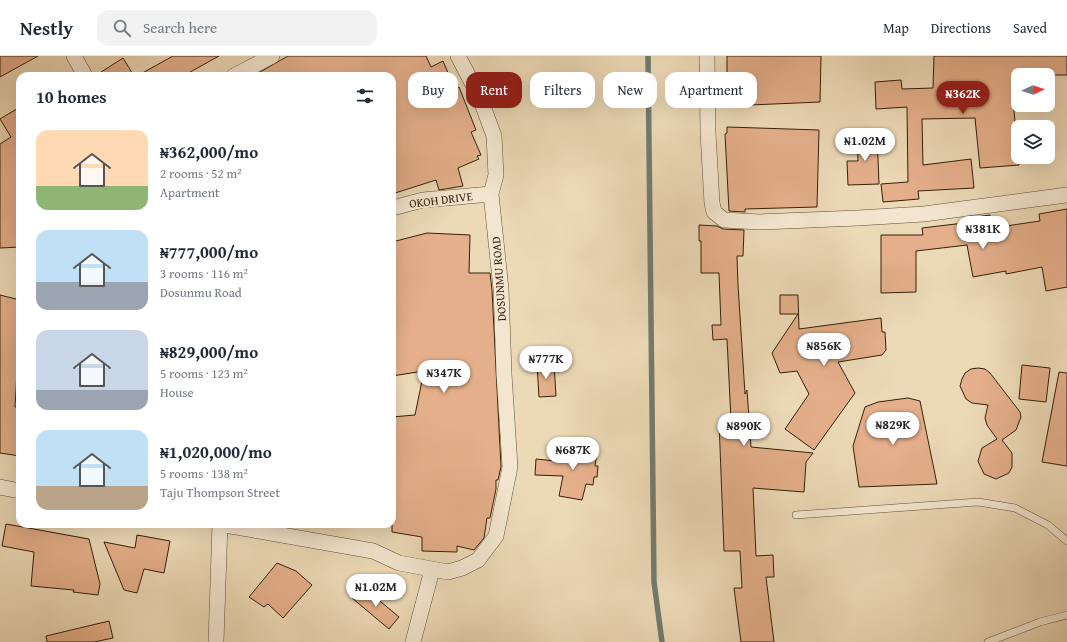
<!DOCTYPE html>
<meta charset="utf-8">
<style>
:root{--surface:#fff;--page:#f2f2f3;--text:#1f2937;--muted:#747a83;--line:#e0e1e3;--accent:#8f2418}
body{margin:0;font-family:"Gentium Book Plus",serif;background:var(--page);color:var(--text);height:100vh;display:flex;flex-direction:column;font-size:15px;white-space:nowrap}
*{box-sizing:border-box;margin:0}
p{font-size:13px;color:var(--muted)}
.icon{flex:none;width:22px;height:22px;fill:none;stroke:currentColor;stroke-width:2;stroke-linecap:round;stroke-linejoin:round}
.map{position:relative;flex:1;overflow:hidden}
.side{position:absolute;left:16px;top:16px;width:380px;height:456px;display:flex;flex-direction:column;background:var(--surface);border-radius:12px;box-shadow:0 4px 16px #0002}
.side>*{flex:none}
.hud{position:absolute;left:408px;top:16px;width:380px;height:36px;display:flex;gap:8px}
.needle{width:26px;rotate:87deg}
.fabs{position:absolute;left:1011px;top:12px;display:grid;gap:8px}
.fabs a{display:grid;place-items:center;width:44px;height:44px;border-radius:8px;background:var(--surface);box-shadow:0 4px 16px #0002;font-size:20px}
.price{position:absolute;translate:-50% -34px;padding:0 9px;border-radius:14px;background:#fff;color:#222;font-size:13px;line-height:26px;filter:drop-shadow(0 1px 2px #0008)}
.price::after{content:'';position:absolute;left:50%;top:24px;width:12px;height:9px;margin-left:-6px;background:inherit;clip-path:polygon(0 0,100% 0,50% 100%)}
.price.selected{background:var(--accent);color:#fff}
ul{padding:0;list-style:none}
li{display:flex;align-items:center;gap:12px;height:100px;padding:0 20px}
li span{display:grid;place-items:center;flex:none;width:112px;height:80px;border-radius:12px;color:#555}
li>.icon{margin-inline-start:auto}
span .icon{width:48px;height:48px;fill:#fffc;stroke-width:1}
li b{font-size:17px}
h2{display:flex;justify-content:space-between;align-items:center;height:48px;padding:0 20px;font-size:17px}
.tag{padding:0 14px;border-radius:12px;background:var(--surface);box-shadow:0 4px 16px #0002;font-size:14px;line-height:36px}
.tag.selected{background:var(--accent);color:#fff}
header{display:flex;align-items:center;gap:24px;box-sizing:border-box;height:56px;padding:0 20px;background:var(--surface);border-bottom:1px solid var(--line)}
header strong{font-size:19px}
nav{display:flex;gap:22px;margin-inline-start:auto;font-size:14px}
.search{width:280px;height:36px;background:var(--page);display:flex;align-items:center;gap:10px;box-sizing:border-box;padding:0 14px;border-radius:12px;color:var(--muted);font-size:15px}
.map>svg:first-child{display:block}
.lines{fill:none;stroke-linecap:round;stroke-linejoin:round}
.stream{stroke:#717c70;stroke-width:5.5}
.building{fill:#e4af8a;stroke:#35200b}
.service-casing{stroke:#634e36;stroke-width:8}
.minor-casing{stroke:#634e36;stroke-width:16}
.service{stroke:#f3e6d0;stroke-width:7}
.minor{stroke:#f3e6d0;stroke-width:15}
.labels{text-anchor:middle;stroke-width:4;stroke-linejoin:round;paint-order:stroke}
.street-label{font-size:12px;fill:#35200b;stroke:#f3e6d0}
</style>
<header>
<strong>Nestly</strong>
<div class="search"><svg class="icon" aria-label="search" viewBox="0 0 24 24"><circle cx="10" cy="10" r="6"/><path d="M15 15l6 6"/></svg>Search here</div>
<nav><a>Map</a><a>Directions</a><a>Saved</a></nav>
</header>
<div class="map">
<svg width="1067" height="586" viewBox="0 0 1067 586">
<rect width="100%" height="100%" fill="#ecd9b6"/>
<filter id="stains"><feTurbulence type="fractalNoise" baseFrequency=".005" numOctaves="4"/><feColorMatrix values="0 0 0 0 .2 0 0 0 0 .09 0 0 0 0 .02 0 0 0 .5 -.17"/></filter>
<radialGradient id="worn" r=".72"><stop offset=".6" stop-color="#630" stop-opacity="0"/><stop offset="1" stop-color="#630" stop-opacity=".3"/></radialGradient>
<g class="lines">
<!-- stream -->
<path class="stream" d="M648 0 654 526 662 586"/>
</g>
<!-- building -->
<path class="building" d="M0 0H38L0 21Z
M173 0H219L183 20H137Z
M288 0H426L431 11 443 5 455 33 459 31 476 74 471 76 481 99 477 100 479 103 458 112 463 130 439 134 436 124 392 138V20H253Z
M727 0H821L820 46 727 50Z
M934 0H1067V19H1018V33H1012L1019 109 980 112 975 62 922 63 923 109 971 103 974 132 918 135 919 143 883 146 881 128 908 126 907 51 876 53 875 26 901 24 902 33 933 32Z
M123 2 134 20H95Z
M20 51V191L0 192V88L11 81 0 63Z
M727 71 819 74 817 151 745 153V156L729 155 725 78 727 77Z
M857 78H877L879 128 848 129 847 105H858Z
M1067 153V231L1046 235 1042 211 1006 218V215L973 221 967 189 916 195V236L881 237V179H923L922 172 964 167 963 163 990 159 992 172 1040 165 1039 158Z
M699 169 717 170 723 173 744 174 743 200H737L738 229 745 338 747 334 751 391 813 397 806 406 804 436 753 432 756 500 773 499 774 521H766L774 586H741L734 532H742L740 495H724L719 365 731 364 727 283 713 284 712 269H721L719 217H701V185H699Z
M427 177 470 179 469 217H490L492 234 501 411 498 424H496V433L490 462H487L484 482 474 494 457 490V496L422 495V481L392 476V361L415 359 424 315 392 320V186Z
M0 239 20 244V297L18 298 15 351 20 352V400L0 397Z
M780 239H798L799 273 881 262 882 276H885L886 294 882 299 838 306 855 337 814 394 785 373 809 338 797 315 780 317 772 297 798 258H780Z
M554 307 556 340 539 341 537 308Z
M1022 309 1050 312 1046 346 1019 343Z
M978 312 985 313 990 317 1020 356 1021 361 1016 374 1002 384 1012 397V411L1009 417 996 423 984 418 978 405 982 392 997 383 987 369 985 362 988 349 972 347 966 343 960 330 962 323 965 317 971 313Z
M1059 316 1067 317V410L1042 406Z
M908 342 920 345 937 428 859 431 853 390 865 351 878 346Z
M576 389 598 390 595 410H598L597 421H594L593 429 586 428 582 444 559 440 563 420 535 419 536 403 575 407Z
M6 468 89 483 100 528 98 539 73 536 74 534 31 530 34 496 2 490Z
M137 479 170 485 164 517 144 513 137 537 124 534 104 486 135 492Z
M277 507 296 515 312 529 283 562 268 548 264 551 249 541Z
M362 530 399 561 389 573 352 542Z
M109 565 113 582 94 586H47L46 580Z"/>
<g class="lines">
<defs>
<path id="service" d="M796 459 978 446 1015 452 1048 469 1067 485
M988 586 1040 566 1067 559"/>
<path id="minor" d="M74 0 85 20
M707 0 708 77 712 147 714 156 724 164 759 166 858 162 924 158 1067 139
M234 20 272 0
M392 152 423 144 491 138
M0 431 20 435
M219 468 373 495 399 507 448 516 462 512 478 504 496 480 510 411 504 318 501 233 491 138 496 119 494 80 480 42 458 0
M216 586 220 468
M413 586 432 514"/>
</defs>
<!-- service casing -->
<use href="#service" class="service-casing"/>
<!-- minor casing -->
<use href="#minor" class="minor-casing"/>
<!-- service -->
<use href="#service" class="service"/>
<!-- minor -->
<use href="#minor" class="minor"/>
</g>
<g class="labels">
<!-- street labels -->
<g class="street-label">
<text transform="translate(441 144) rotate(-7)" y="4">OKOH DRIVE</text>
<text transform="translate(499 223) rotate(-94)" y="4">DOSUNMU ROAD</text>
</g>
</g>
<rect width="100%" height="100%" filter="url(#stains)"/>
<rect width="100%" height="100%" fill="url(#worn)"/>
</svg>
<div class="fabs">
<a><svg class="needle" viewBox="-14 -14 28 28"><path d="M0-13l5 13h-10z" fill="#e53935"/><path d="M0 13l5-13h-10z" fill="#747a83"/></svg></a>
<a><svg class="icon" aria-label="layers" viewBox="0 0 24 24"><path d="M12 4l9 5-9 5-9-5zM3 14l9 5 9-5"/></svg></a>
</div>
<b class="price selected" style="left:963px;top:59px">₦362K</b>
<b class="price" style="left:865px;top:106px">₦1.02M</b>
<b class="price" style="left:983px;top:194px">₦381K</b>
<b class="price" style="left:824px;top:311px">₦856K</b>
<b class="price" style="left:546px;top:324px">₦777K</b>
<b class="price" style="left:444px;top:338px">₦347K</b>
<b class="price" style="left:893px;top:390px">₦829K</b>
<b class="price" style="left:744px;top:391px">₦890K</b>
<b class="price" style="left:573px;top:415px">₦687K</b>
<b class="price" style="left:376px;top:552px">₦1.02M</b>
<div class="hud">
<a class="tag">Buy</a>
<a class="tag selected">Rent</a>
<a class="tag">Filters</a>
<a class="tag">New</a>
<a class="tag">Apartment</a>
</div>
<section class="side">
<h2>10 homes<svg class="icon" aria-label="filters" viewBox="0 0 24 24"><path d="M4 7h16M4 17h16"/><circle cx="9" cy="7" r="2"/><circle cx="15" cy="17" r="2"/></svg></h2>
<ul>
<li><span style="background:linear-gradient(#ffd9b3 70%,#8fb573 0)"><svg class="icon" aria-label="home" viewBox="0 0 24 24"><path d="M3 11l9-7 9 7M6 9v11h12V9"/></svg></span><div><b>₦362,000/mo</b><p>2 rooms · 52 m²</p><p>Apartment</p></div></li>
<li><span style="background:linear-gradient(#bfe0f5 65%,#9aa5b1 0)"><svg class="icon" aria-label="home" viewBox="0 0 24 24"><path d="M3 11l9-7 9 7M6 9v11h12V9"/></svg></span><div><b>₦777,000/mo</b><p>3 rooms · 116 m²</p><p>Dosunmu Road</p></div></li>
<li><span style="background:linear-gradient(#c9d6e8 75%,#9aa5b1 0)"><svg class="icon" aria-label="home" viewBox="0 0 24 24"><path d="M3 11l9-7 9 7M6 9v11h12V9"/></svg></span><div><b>₦829,000/mo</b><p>5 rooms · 123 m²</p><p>House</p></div></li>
<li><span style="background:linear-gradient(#bfe0f5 70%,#b9a48a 0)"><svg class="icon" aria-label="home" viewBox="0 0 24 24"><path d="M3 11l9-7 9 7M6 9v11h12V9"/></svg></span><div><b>₦1,020,000/mo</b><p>5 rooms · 138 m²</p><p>Taju Thompson Street</p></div></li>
</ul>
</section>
</div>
